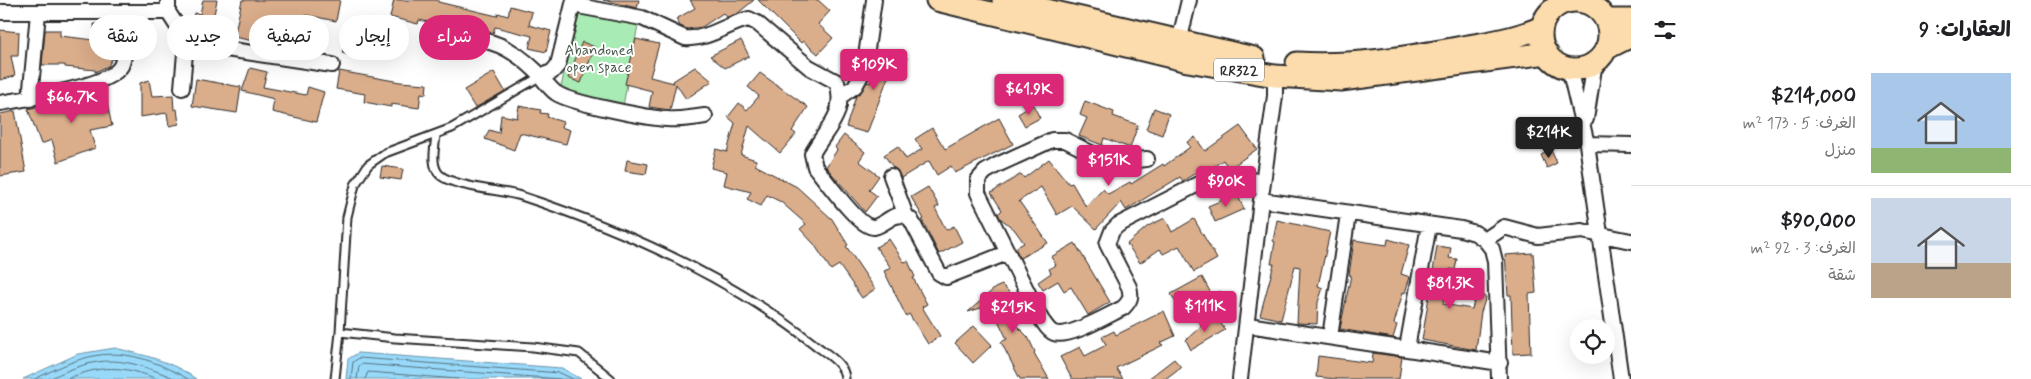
<!DOCTYPE html>
<html lang="ar">
<meta charset="utf-8">
<style>
:root{--surface:#fff;--page:#f2f2f2;--text:#202124;--muted:#757577;--line:#e0e0e0;--accent:#db2777}
body{margin:0;font-family:Mynerve,"Playpen Sans Arabic",sans-serif;background:var(--page);color:var(--text);direction:rtl;height:100vh;display:flex;flex-direction:column;font-size:19px;white-space:nowrap}
*{box-sizing:border-box;margin:0}
p{font-size:16px;color:var(--muted)}
.icon{flex:none;width:28px;height:28px;fill:none;stroke:currentColor;stroke-width:2;stroke-linecap:round;stroke-linejoin:round}
.map{position:relative;flex:1;overflow:hidden;direction:ltr}
.details{display:flex;flex-direction:column;background:var(--surface);width:400px}
.details>*{flex:none}
.top-card{position:absolute;left:15px;top:15px;width:475px;height:45px;direction:rtl;display:flex;gap:10px}
.controls{position:absolute;left:1570px;top:319px;display:grid;gap:10px}
.controls a{display:grid;place-items:center;width:45px;height:45px;border-radius:50%;background:var(--surface);box-shadow:0 5px 20px #0002;font-size:25px}
.price{position:absolute;translate:-50% -42px;padding:0 11px;border-radius:5px;background:var(--accent);color:#fff;font-size:16px;line-height:32px;filter:drop-shadow(0 1px 2px #0008)}
.price::after{content:'';position:absolute;left:50%;top:30px;width:15px;height:11px;margin-left:-8px;background:inherit;clip-path:polygon(0 0,100% 0,50% 100%)}
.price.on{background:#222;color:#fff}
ul{padding:0;list-style:none}
li{display:flex;align-items:center;gap:15px;height:125px;padding:0 20px}
li+li{border-top:1px solid var(--line)}
li span{display:grid;place-items:center;flex:none;width:140px;height:100px;border-radius:0px;color:#555}
li>.icon{margin-inline-start:auto}
span .icon{width:60px;height:60px;fill:#fffc;stroke-width:1}
li b{font-size:21px}
h2{display:flex;justify-content:space-between;align-items:center;height:60px;padding:0 20px;font-size:21px}
.chip{padding:0 18px;border-radius:22px;background:var(--surface);box-shadow:0 5px 20px #0002;font-size:18px;line-height:45px}
.chip.on{background:var(--accent);color:#fff}
main{display:flex;flex:1;min-height:0}
.map>svg:first-child{display:block}
.green{fill:#a9ebb4;stroke:#6a8b70}
.water{fill:#98d9fa;stroke:#6c93a7}
.lines{fill:none;stroke-linecap:round;stroke-linejoin:round}
.shore{stroke:#57717e;stroke-width:1}
.building{fill:#daad8b;stroke:#2b2b2b}
.lane-casing{stroke:#2b2b2b;stroke-width:11}
.street-casing{stroke:#2b2b2b;stroke-width:18}
.primary-casing{stroke:#2b2b2b;stroke-width:25}
.lane{stroke:#fff;stroke-width:7}
.street{stroke:#fff;stroke-width:14}
.primary{stroke:#fcdcac;stroke-width:21}
.labels{text-anchor:middle;stroke-width:4;stroke-linejoin:round;paint-order:stroke}
.shield{fill:#fff;stroke:#6b6b6b;stroke-width:1}
.shield-label{font-size:14px;font-weight:bold;fill:#2b2b2b}
.park-label{font-size:15px;fill:#4a5b4d;stroke:#fff}
</style>
<main>
<section class="details">
<h2>العقارات: 9<svg class="icon" aria-label="filters" viewBox="0 0 24 24"><path d="M4 7h16M4 17h16"/><circle cx="9" cy="7" r="2"/><circle cx="15" cy="17" r="2"/></svg></h2>
<ul>
<li><span style="background:linear-gradient(#a9c7e8 75%,#8fb573 0)"><svg class="icon" aria-label="home" viewBox="0 0 24 24"><path d="M3 11l9-7 9 7M6 9v11h12V9"/></svg></span><div><b>$214,000</b><p>الغرف: 5 · 173 m²</p><p>منزل</p></div></li>
<li><span style="background:linear-gradient(#c9d6e8 65%,#b9a48a 0)"><svg class="icon" aria-label="home" viewBox="0 0 24 24"><path d="M3 11l9-7 9 7M6 9v11h12V9"/></svg></span><div><b>$90,000</b><p>الغرف: 3 · 92 m²</p><p>شقة</p></div></li>
</ul>
</section>
<div class="map">
<svg width="1631" height="379" viewBox="0 0 1631 379">
<rect width="100%" height="100%" fill="#fff"/>
<filter id="ink" filterUnits="userSpaceOnUse"><feTurbulence type="fractalNoise" baseFrequency=".02" numOctaves="2"/><feDisplacementMap in="SourceGraphic" scale="10" xChannelSelector="R" yChannelSelector="G"/><feConvolveMatrix kernelMatrix="1 2 1 2 8 2 1 2 1" color-interpolation-filters="sRGB"/></filter>
<g filter="url(#ink)">
<!-- green -->
<path class="green" d="M577 12 638 25 623 106 560 92Z"/>
<!-- water -->
<path class="water" d="M115 348C144 355 172 361 196 379H23L78 354Z
M358 353 562 368 581 379H346L348 359Z"/>
<g class="lines">
<!-- shore -->
<path class="shore" d="M35 379C81 356 110 344 160 365 170 370 179 373 188 379
M49 379C102 353 123 357 176 379
M67 379C99 365 124 365 157 379
M351 379 353 362 359 358 560 373 573 379
M357 379 359 366 361 364 560 379
M365 379 368 372 458 379"/>
</g>
<!-- building -->
<path class="building" d="M203 0H217L209 38 202 36 191 28 194 13 200 14Z
M242 0H340L336 21 306 15 299 49 284 46V44L264 40 263 43 234 37Z
M394 0H438V2L497 16 498 13 508 16 510 6 532 12 529 25 551 31 546 52 529 48 532 36 495 27 493 33 434 18 433 23 419 20 418 24 390 17Z
M603 0H639L637 8Z
M690 0H754L737 14 727 17 723 13 702 27 687 29 680 26 676 19 695 8Z
M758 0H818L830 11 818 24 833 38 818 54 803 41 801 43Z
M116 23V53L114 59H112L108 66 95 72V70L65 67V65H42L45 30H60V36L95 40 94 24Z
M350 25 364 29 356 57 342 53Z
M0 30 19 32 18 56H11L15 76 0 80Z
M636 39 659 44 650 77 674 83 673 81 695 67 712 81 686 99 676 84 670 110 649 107 652 91 625 84Z
M741 40 749 56 725 68 710 56Z
M582 42 595 47 581 83 568 78Z
M879 50 907 58 904 72 892 69 890 77H888L867 133 846 127 856 96 867 82 870 83Z
M250 68 267 72 263 87 306 95 308 87 324 92 316 122 272 112 274 99 242 91Z
M339 71 400 82 427 84 426 94 421 93 419 108 391 104V107L364 102 365 94 336 89Z
M494 72 505 91 475 108 464 90Z
M760 73 808 107 792 131 796 134 780 153 749 126 741 155 756 160 755 165 797 187 832 219 848 245 846 246 875 289 862 298 839 265 831 270 814 244 800 229 806 224 781 202 767 195 761 206 747 199 751 192 724 185 727 172 711 168 716 149 727 152 735 123 728 117 739 103 747 110 759 96 748 87Z
M196 79 241 87 237 113 192 106Z
M149 80 152 96 173 95 174 110 177 109 179 124 169 126 167 113 140 117V83Z
M104 90 112 126 90 130 95 148 58 162 52 140 41 144 28 109 60 101 62 106 83 98V95Z
M1085 101 1114 112 1113 116 1138 125 1130 148 1104 138 1102 145 1079 136 1087 118 1080 115Z
M1033 105 1040 118 1025 126 1018 114Z
M519 106 541 110 540 113 548 114 547 117 563 122 561 127 570 130 566 144 520 133 514 150 485 139 489 130 499 133 501 115 517 118Z
M1154 108 1169 114 1162 135 1146 129Z
M15 111 26 172 0 176V114Z
M999 118 1013 144 955 173 951 166 937 175 929 161 901 178 884 155 898 146 906 159 922 149 915 139 932 128 945 149Z
M1240 126 1257 149 1229 169 1223 160 1206 172 1203 168 1183 181 1180 177 1126 210 1121 202 1096 229 1072 206 1057 215 1041 187 1019 201 1048 243 1020 258 1015 248 1024 243 1014 229 1000 218 998 214 1002 210 991 193 1021 174 1024 178 1049 159 1069 184 1072 183 1086 207 1103 189 1108 194 1130 182 1131 184 1163 164 1164 166 1190 147 1187 142 1195 137 1205 151Z
M844 135 865 152 859 161 879 176 869 190 877 196 865 212 826 167 837 150 835 147Z
M1551 150 1557 163 1547 168 1541 155Z
M627 160 648 164 646 174 625 171Z
M382 166 403 169 401 180 380 177Z
M928 187 939 206 935 208 946 230 954 226 962 242 939 254 922 220 924 219 911 197Z
M1237 194 1244 209 1215 222 1208 206Z
M1165 218 1172 232 1194 219 1217 259 1194 272 1179 246 1163 254 1160 249 1140 263 1127 244 1148 226Z
M1277 220 1330 232 1318 286 1323 288 1318 302 1317 324 1297 323 1300 267 1295 266 1281 320 1260 315 1274 264H1271L1275 242 1273 241Z
M889 239 904 262 908 261 915 277 913 278 927 304 922 307 940 336 928 344 909 314 906 316 884 271 891 268 876 247Z
M1388 239 1409 245 1401 274 1410 277 1405 293 1403 292 1394 324 1397 325 1393 338 1340 329 1351 275H1349L1354 240 1387 245Z
M1075 243 1110 302 1088 315 1071 287 1064 291 1058 281 1043 290 1038 282 1051 273 1049 269 1056 265 1051 257Z
M1437 246 1451 248 1449 258 1457 259 1455 270 1450 269 1443 304 1472 309 1476 294 1486 297 1481 312 1476 350 1422 340Z
M1533 253 1536 293 1529 294 1531 353 1513 354 1511 295H1508L1505 255Z
M1202 277 1213 297 1220 291 1230 304 1211 319 1193 297 1178 306 1171 294Z
M1002 285 1012 295 1019 311 1014 316 1019 321 1015 324 1028 337 1035 352 1034 353 1049 379H1020L1001 342 1007 339 996 316 987 306 968 312 995 288Z
M1164 311 1175 336 1160 343 1163 345 1116 368 1123 379H1072L1060 357 1080 347 1085 356 1106 345 1102 337 1114 331 1116 335Z
M1217 317 1225 330 1191 350 1186 340 1201 326Z
M974 326 992 345 973 363 955 343Z
M1373 353 1402 357 1399 379H1336L1316 377 1318 356 1372 363Z
M1174 359 1181 367 1165 379H1148Z"/>
<g class="lines">
<defs>
<path id="lane" d="M436 135C435 147 430 166 440 175 454 187 501 190 521 196 625 230 727 276 814 344 825 353 845 363 845 379
M340 332 395 338 533 347 579 353 611 379
M335 379 340 332 347 217 355 185 368 165 385 153 452 128 541 76"/>
<path id="street" d="M1588 0 1591 5
M573 5 642 18 685 38C709 40 726 24 749 19L757 23 809 67 837 82C847 115 826 128 812 154L815 167C825 179 860 229 874 227 886 224 893 212 906 216L911 220 939 273 946 277 1007 253
M1557 7 1560 0
M0 12H168V0
M168 12 181 32 199 45 332 65
M439 41C481 35 505 41 536 71 543 78 548 87 556 93 570 103 649 118 667 119 680 120 693 118 705 116
M1179 42 1189 0
M1569 68 1587 144 1621 379
M541 76 552 72 558 65 574 0
M182 88 185 53 189 40
M841 96 855 86 864 70 874 0
M30 99 38 13
M0 103C25 99 109 87 121 66 128 52 124 27 125 12
M1586 119 1595 62
M1587 144 1631 145
M1147 159 1118 162 1099 157 1065 140H1052L997 165 985 172 978 180V193L1041 319C1045 324 1048 331 1054 333 1068 339 1110 314 1123 308 1130 301 1132 297 1129 287L1107 244 1112 231 1118 225 1204 181 1239 178 1263 182
M891 176 906 216
M1262 190 1275 96V76
M1485 240 1492 249 1495 261 1499 379
M1248 325 1500 363
M1330 337 1348 214
M1407 348 1429 225
M1240 379 1261 200 1461 229 1475 233 1485 240 1504 227 1538 236 1582 231 1631 241"/>
<path id="primary" d="M937 0 1188 61 1275 76 1341 80 1547 53
M1003 0 1254 58
M1541 35a34 34 0 1 1 68 0a34 34 0 1 1-68 0Z
M1606 20H1631
M1607 48 1631 36
M1297 63C1351 66 1403 58 1457 48 1486 43 1515 39 1542 27"/>
</defs>
<!-- lane casing -->
<use href="#lane" class="lane-casing"/>
<!-- street casing -->
<use href="#street" class="street-casing"/>
<!-- primary casing -->
<use href="#primary" class="primary-casing"/>
<!-- lane -->
<use href="#lane" class="lane"/>
<!-- street -->
<use href="#street" class="street"/>
<!-- primary -->
<use href="#primary" class="primary"/>
</g>
</g>
<g class="labels">
<!-- shield labels -->
<rect class="shield" x="1214" y="58.5" width="50" height="23" rx="4"/>
<g class="shield-label">
<text x="1239" y="75">RR322</text>
</g>
<!-- park labels -->
<g class="park-label">
<text x="599" y="55">Abandoned<tspan x="599" dy="17">open space</tspan></text>
</g>
</g>
</svg>
<div class="controls">
<a><svg class="icon" aria-label="locate" viewBox="0 0 24 24"><circle cx="12" cy="12" r="6"/><path d="M12 2v4M12 18v4M2 12h4M18 12h4"/></svg></a>
</div>
<b class="price" style="left:874px;top:91px">$109K</b>
<b class="price" style="left:1029px;top:116px">$61.9K</b>
<b class="price" style="left:72px;top:124px">$66.7K</b>
<b class="price on" style="left:1549px;top:159px">$214K</b>
<b class="price" style="left:1109px;top:187px">$151K</b>
<b class="price" style="left:1226px;top:208px">$90K</b>
<b class="price" style="left:1450px;top:310px">$81.3K</b>
<b class="price" style="left:1205px;top:333px">$111K</b>
<b class="price" style="left:1013px;top:334px">$215K</b>
<div class="top-card">
<a class="chip on">شراء</a>
<a class="chip">إيجار</a>
<a class="chip">تصفية</a>
<a class="chip">جديد</a>
<a class="chip">شقة</a>
</div>
</div>
</main>
